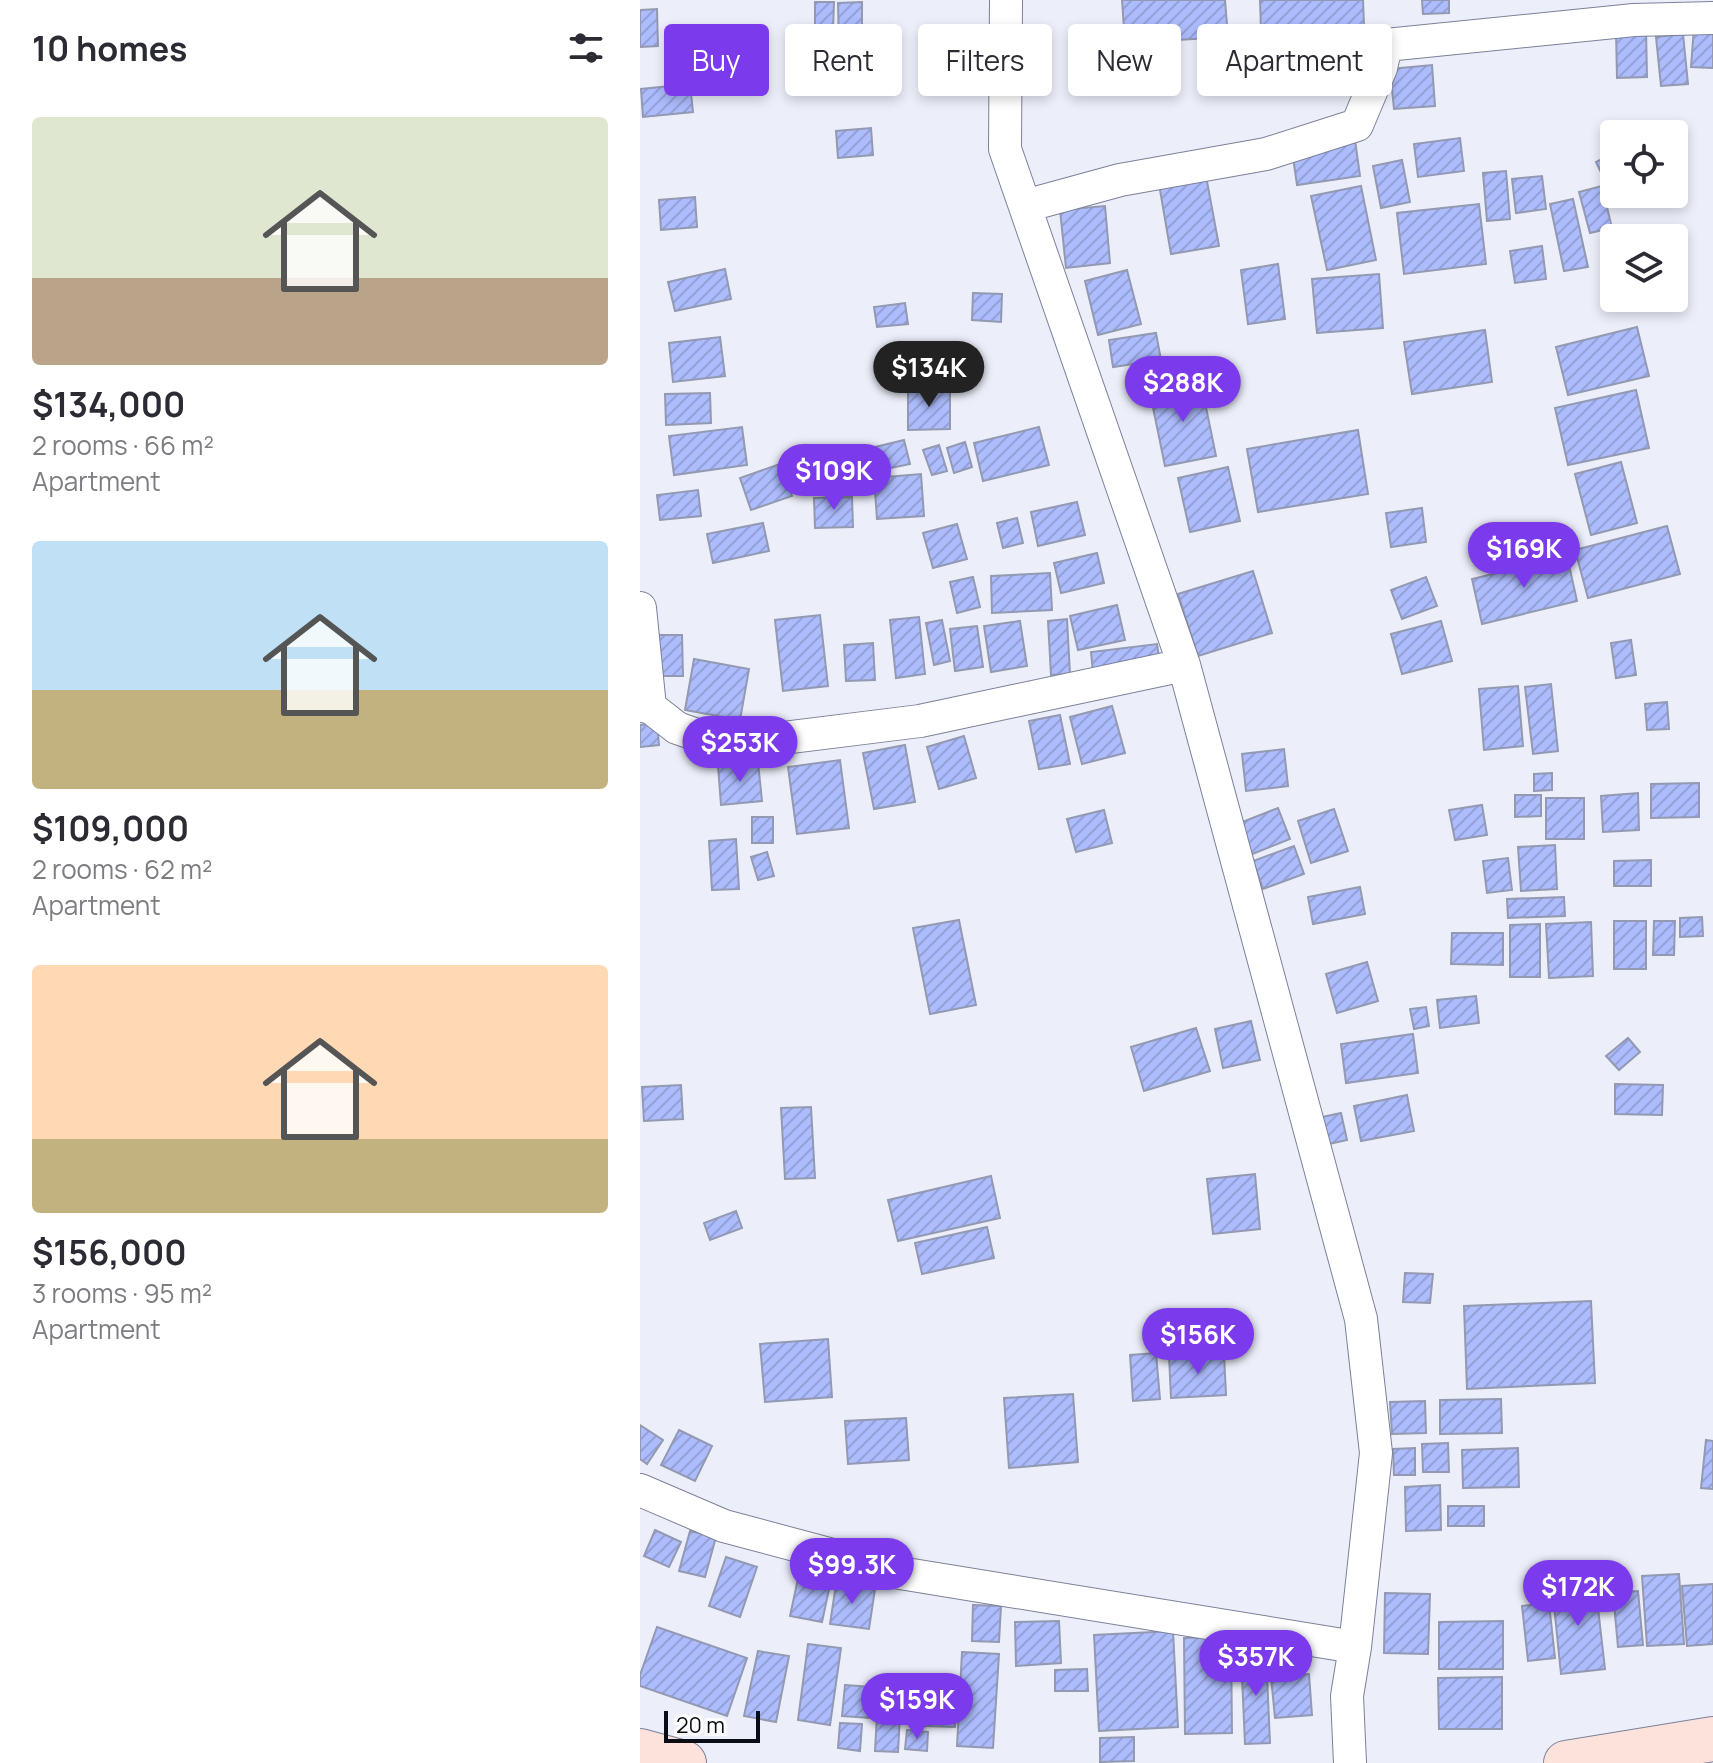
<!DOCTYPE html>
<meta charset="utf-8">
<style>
:root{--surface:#fff;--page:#f7f7f7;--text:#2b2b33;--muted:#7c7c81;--accent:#7c3aed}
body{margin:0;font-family:Manrope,sans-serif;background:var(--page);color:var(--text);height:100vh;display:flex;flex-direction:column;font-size:30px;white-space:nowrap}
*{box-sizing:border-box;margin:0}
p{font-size:26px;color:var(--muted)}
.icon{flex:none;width:44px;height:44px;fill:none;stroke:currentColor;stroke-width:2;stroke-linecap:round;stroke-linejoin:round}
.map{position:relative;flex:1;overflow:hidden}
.side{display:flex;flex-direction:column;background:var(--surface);width:640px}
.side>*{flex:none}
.guide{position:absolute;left:24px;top:24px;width:760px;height:72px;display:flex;gap:16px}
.controls{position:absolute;left:960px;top:120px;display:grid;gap:16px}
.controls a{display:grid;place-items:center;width:88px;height:88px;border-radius:8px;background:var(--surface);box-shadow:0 4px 12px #0003;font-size:40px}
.scale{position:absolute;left:24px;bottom:20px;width:96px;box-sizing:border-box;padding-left:8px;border:4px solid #0b0d15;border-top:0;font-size:22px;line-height:28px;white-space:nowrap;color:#0b0d15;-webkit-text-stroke:6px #fdfdfd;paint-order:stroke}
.price{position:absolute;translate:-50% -68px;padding:0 18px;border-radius:28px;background:var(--accent);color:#fff;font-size:26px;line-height:52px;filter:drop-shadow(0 2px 4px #0008)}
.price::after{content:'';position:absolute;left:50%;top:48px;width:24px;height:18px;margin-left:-12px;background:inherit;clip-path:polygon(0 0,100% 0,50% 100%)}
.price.selected{background:#222;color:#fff}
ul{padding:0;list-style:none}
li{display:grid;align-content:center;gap:16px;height:424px;padding:0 32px}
li span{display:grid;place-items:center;height:248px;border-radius:8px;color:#555}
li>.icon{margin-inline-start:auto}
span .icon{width:144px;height:144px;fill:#fffc;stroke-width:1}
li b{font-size:34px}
h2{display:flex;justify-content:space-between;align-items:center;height:96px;padding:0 32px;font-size:34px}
.pill{padding:0 28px;border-radius:8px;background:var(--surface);box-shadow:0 4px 12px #0003;font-size:28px;line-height:72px}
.pill.selected{background:var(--accent);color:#fff}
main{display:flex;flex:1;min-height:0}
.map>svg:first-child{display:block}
.building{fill:url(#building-hatch);stroke:#9299b1;stroke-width:2}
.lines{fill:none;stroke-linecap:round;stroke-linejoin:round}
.street-casing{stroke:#7b8199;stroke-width:34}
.secondary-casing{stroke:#7b8199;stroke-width:46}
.street{stroke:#fff;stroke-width:32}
.secondary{stroke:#fde2db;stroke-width:44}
</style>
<main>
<section class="side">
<h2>10 homes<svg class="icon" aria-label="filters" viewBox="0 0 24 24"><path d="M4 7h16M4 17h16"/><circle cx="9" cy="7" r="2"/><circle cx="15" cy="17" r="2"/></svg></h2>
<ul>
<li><span style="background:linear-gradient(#dfe7d0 65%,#b9a48a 0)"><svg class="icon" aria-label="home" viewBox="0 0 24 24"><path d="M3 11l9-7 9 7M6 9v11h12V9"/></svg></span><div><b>$134,000</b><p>2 rooms · 66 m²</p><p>Apartment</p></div></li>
<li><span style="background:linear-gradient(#bfe0f5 60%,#c2b280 0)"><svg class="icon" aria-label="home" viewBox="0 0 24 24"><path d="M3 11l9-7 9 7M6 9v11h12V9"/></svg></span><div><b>$109,000</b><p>2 rooms · 62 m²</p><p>Apartment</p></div></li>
<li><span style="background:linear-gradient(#ffd9b3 70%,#c2b280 0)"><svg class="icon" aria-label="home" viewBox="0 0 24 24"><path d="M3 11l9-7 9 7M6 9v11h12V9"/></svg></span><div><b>$156,000</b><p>3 rooms · 95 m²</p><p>Apartment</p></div></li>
</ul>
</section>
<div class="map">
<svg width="1073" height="1763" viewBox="0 0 1073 1763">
<defs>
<pattern id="building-hatch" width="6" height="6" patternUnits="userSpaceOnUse" patternTransform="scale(2)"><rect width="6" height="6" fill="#adbcfd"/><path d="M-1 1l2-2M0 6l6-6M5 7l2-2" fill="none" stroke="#94a0d8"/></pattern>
</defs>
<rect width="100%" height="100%" fill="#eceffa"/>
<!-- building -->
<path class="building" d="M482 0H585L588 37 485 43Z
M620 0H723L724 26 621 30Z
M782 0H809V13L783 14Z
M175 2H194L193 30H175Z
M222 2V48L199 49 198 3Z
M17 9 18 46 0 47V10Z
M1054 27 1073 29V68L1051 67Z
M1006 29 1007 77 977 78 976 30Z
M1043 34 1048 84 1021 86 1016 37Z
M665 52 692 54 689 91 663 89Z
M792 65 795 106 754 109 750 69Z
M50 84 53 112 3 117 1 89Z
M231 128 233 155 198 158 196 131Z
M820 138 824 171 778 177 774 144Z
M715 140 720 176 657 185 652 150Z
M972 154 974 158V186L969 189 956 162Z
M762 160 770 202 741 208 733 166Z
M866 171 870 219 847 221 843 173Z
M566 176 579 246 531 254 519 184Z
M902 176 906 209 876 213 872 179Z
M721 186 736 260 687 270 671 196Z
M962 186 972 228 950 233 939 192Z
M55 197 57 227 21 230 19 200Z
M933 199 948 267 924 271 910 204Z
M839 204 846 264 764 274 757 213Z
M465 206 470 263 426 268 420 210Z
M902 246 906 279 875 283 870 251Z
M638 264 645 319 608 324 601 270Z
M85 269 91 299 35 311 28 282Z
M487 270 501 324 458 335 445 281Z
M739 274 743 328 677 333 672 279Z
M333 293 362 294 361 322 332 320Z
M265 303 268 324 237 327 234 307Z
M997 327 1009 376 928 395 916 347Z
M845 330 852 382 772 394 764 342Z
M516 333 521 360 473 367 469 340Z
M80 337 85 376 33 382 29 343Z
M561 383 576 456 525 466 510 393Z
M268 388H310V429L268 430Z
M996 390 1009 448 928 465 915 408Z
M70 393 71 423 26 425 25 394Z
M102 427 107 465 34 475 29 436Z
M399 427 409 465 343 481 334 443Z
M718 430 728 494 618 512 607 449Z
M264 440 270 464 236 471 231 448Z
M325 442 332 467 314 473 307 448Z
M299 445 307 471 292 475 283 450Z
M219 450 224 485 169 493 164 458Z
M981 462 997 523 951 535 935 474Z
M140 464 152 496 111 510 100 478Z
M588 467 600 521 550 532 538 478Z
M281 474 284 516 237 519 234 478Z
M58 490 61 516 20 520 17 495Z
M212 497 213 527 175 528 174 498Z
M437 502 445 535 398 546 391 512Z
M782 508 786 542 751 547 746 513Z
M377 518 383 543 363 548 357 523Z
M123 523 129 551 73 563 67 534Z
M317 524 327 559 293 568 283 533Z
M1027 526 1040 574 948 598 935 550Z
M457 553 464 583 421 593 414 563Z
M927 556 937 601 842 624 832 579Z
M613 571 632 633 558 656 538 594Z
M410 573 412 610 352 613 351 576Z
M333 577 340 607 317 613 310 582Z
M786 577 797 606 762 619 751 590Z
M477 605 485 640 438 650 430 616Z
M180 615 188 686 143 691 135 620Z
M279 617 285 674 256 678 250 620Z
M427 619 430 674 411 675 408 621Z
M302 620 310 661 294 665 286 623Z
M380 621 387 666 351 672 344 626Z
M801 621 812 661 762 674 751 634Z
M337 626 343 667 315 671 310 629Z
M13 635H42L43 676H14Z
M991 640 996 675 976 678 971 643Z
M233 643 235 680 206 681 204 645Z
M517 644 520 664 453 672 451 652Z
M54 659 109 669 100 720 45 710Z
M911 684 918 751 893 754 885 687Z
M878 686 883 746 844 750 839 689Z
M1027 702 1029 729 1007 730 1005 704Z
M472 706 485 753 442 764 430 717Z
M420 715 430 764 399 769 389 721Z
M17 723 19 745 0 747V725Z
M324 736 336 778 299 789 287 747Z
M265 745 275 802 234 809 223 753Z
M644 749 648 786 606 791 602 754Z
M200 760 209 828 157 834 148 767Z
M118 762 122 801 81 805 78 766Z
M912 773V790L894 791V774Z
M1059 783V817L1011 818V784Z
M998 793 999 830 963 832 961 796Z
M875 795H901V816L875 817Z
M906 798H944V839H906Z
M842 805 847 835 815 840 809 810Z
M638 808 650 839 610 855 597 824Z
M694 809 708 851 671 863 658 821Z
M464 810 472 843 436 852 427 819Z
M112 817H133V843H112Z
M96 839 99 889 72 890 69 841Z
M915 845 917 889 881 891 878 847Z
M654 846 664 874 623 889 613 861Z
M127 852 134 876 118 880 111 857Z
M868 858 872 890 847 893 843 861Z
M1011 860V886H974V861Z
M720 887 725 914 673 924 668 897Z
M924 897 925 916 868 918 867 899Z
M1062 917 1063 936 1040 937V918Z
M319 920 336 1005 290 1014 273 928Z
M974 921H1006V969H974Z
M1014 921H1035L1034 955H1013Z
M951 922 953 976 909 978 906 924Z
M900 924V977H870V925Z
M812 933H863V965L811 964Z
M727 962 738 1001 697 1013 686 974Z
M836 996 839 1023 800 1028 797 1000Z
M786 1007 789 1026 774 1029 770 1009Z
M611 1021 620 1060 583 1068 575 1029Z
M556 1028 570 1071 504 1091 491 1047Z
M773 1034 778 1073 706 1083 701 1044Z
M988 1038 1000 1052 979 1070 966 1056Z
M975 1084 1023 1085 1022 1115 975 1114Z
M41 1085 43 1119 4 1121 2 1087Z
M767 1095 774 1131 721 1141 714 1106Z
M171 1107 175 1178 145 1179 141 1108Z
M701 1113 707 1140 680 1146 673 1119Z
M615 1174 620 1229 573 1234 567 1179Z
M351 1176 360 1218 258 1241 248 1200Z
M96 1211 102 1228 70 1240 64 1223Z
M347 1227 354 1258 282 1274 275 1243Z
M765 1273 793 1274 790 1303 763 1302Z
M951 1301 955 1383 827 1389 824 1306Z
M188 1339 192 1397 125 1402 120 1344Z
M516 1353 520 1399 493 1401 490 1355Z
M584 1353 586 1395 531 1398 529 1356Z
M433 1394 438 1462 369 1468 364 1398Z
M861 1399 862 1433 800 1434V1400Z
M785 1401 786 1433 752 1434 750 1402Z
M266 1418 269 1460 208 1464 205 1421Z
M0 1425 23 1440 7 1464 0 1459Z
M39 1430 72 1446 55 1481 21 1465Z
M1066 1440 1073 1441V1489L1061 1488Z
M808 1443 809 1472H783L782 1444Z
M775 1448V1475H754L753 1449Z
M878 1448 879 1487 823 1488 822 1450Z
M800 1485 801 1530 766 1531 765 1487Z
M808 1506H844V1526H808Z
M15 1530 41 1542 29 1567 4 1556Z
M50 1531 76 1537 65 1577 39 1571Z
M86 1557 117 1567 100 1617 69 1606Z
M159 1574 191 1580 182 1622 150 1616Z
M1039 1574 1044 1644 1007 1646 1002 1576Z
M955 1582 965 1669 921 1674 912 1586Z
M196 1584 235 1589 229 1629 190 1624Z
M1073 1584V1644L1047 1646 1042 1586Z
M998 1591 1003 1645 978 1647 973 1593Z
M745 1593 790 1594 788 1654 744 1653Z
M909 1603 915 1658 888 1661 882 1606Z
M333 1605 361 1606 359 1642 332 1641Z
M419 1621 421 1663 376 1666 375 1622Z
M863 1621V1669H799V1622Z
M17 1627 107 1658 87 1716 0 1686V1675Z
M533 1631 538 1727 459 1731 454 1635Z
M591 1637 592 1733 545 1734 544 1638Z
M168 1644 201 1648 190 1725 158 1720Z
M118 1651 149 1656 136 1722 104 1716Z
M322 1652 359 1654 353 1748 317 1746Z
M626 1653 630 1743 605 1744 601 1654Z
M447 1669 448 1691H415V1670Z
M669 1674 672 1715 635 1718 631 1677Z
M862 1677V1729H799L798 1678Z
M205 1685 232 1687 230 1718 202 1716Z
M285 1687 316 1688 315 1727 284 1726Z
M237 1714 260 1715 258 1752 235 1751Z
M200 1723 222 1724 220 1751 198 1748Z
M267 1730 288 1732 287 1751 265 1749Z
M494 1737V1761L460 1762V1738Z"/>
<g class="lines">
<defs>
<path id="street" d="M366 0 365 149 544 665 721 1319 736 1453 715 1647 707 1696 710 1763
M385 206 480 180 626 154 717 125 741 68 746 45 994 20 1073 18
M0 608 10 707
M0 706 10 707 37 728 86 745 280 721 544 665
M0 1490 84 1526 260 1573 715 1647"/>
<path id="secondary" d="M0 1751 44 1763
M926 1763 1073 1739"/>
</defs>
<!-- street casing -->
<use href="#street" class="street-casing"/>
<!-- secondary casing -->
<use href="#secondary" class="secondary-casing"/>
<!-- street -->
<use href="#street" class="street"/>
<!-- secondary -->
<use href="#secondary" class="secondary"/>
</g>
</svg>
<div class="controls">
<a><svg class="icon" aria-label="locate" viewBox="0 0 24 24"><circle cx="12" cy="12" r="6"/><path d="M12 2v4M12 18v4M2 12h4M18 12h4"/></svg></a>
<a><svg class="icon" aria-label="layers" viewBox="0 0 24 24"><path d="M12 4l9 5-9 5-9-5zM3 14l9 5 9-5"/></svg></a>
</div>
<div class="scale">20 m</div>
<b class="price selected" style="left:289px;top:409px">$134K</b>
<b class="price" style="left:543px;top:424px">$288K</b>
<b class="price" style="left:194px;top:512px">$109K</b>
<b class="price" style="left:884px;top:590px">$169K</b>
<b class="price" style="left:100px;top:784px">$253K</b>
<b class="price" style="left:558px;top:1376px">$156K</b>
<b class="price" style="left:212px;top:1606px">$99.3K</b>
<b class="price" style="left:938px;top:1628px">$172K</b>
<b class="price" style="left:616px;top:1698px">$357K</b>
<b class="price" style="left:277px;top:1741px">$159K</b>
<div class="guide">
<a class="pill selected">Buy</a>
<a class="pill">Rent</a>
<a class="pill">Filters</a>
<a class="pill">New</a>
<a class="pill">Apartment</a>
</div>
</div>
</main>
